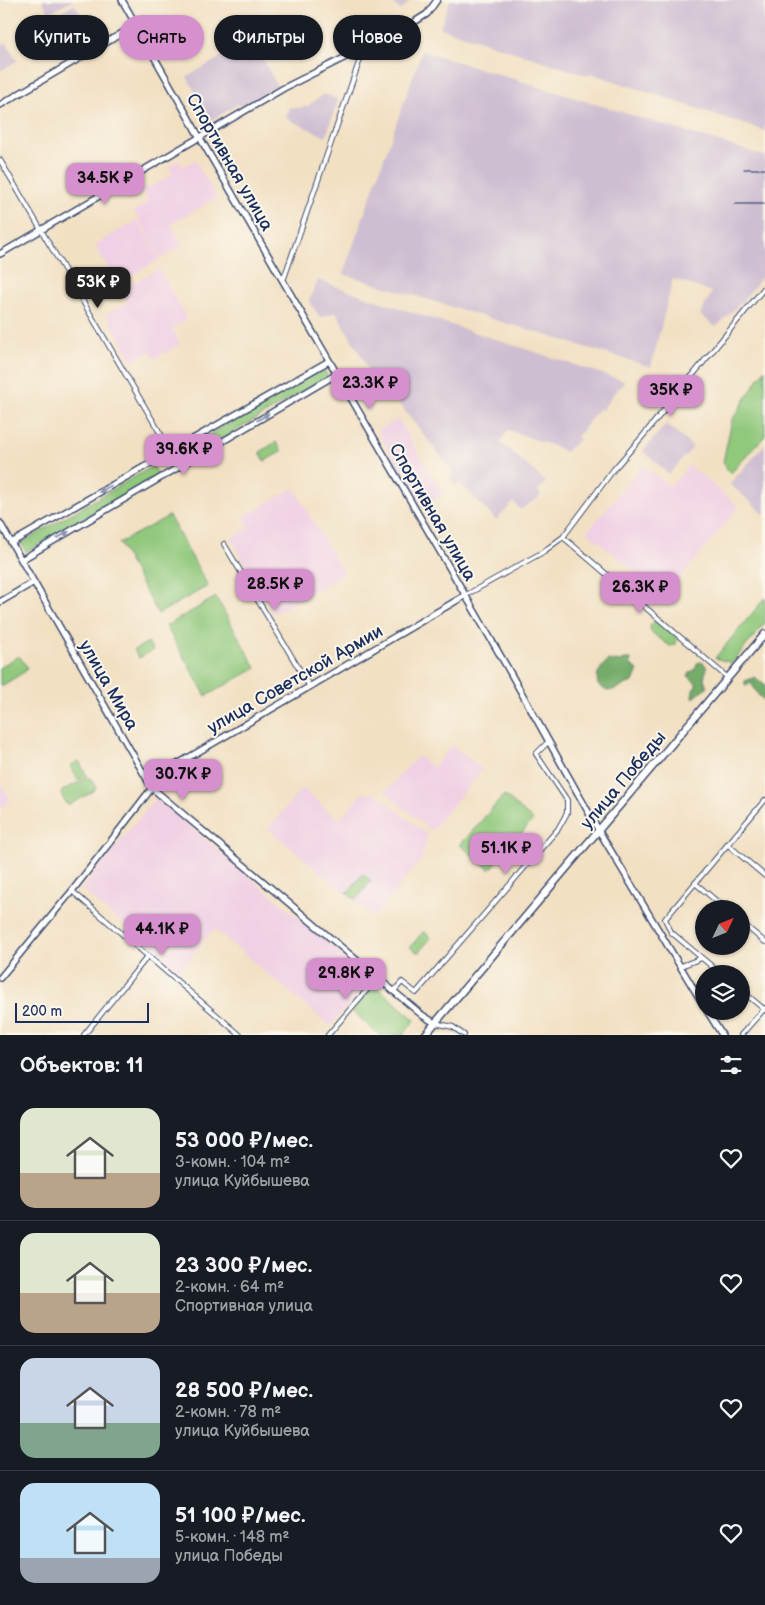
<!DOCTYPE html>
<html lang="ru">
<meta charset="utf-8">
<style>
:root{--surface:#171b24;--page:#242831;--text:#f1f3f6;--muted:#9ea1a6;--line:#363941;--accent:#d690ce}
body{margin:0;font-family:"Balsamiq Sans",sans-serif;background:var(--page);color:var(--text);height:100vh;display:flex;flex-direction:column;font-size:19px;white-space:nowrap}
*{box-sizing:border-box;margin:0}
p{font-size:16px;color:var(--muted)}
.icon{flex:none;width:28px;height:28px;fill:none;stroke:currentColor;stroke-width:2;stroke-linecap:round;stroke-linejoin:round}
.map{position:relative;height:1035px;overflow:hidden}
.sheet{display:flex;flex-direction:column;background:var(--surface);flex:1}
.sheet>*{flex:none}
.guide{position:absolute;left:15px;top:15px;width:500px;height:45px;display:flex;gap:10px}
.needle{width:32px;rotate:47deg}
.buttons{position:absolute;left:695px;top:900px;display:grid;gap:10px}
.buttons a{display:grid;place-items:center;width:55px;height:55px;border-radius:50%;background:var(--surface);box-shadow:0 1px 4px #0004;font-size:25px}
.scale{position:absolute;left:15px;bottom:12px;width:134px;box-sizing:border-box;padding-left:5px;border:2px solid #1b2f5e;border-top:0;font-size:14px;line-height:18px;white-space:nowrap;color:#1b2f5e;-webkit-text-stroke:4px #fbf7ec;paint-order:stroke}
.price{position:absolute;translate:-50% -42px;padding:0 11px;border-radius:10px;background:var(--accent);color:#111;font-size:16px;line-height:32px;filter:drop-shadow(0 1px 2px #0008)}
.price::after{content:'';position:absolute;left:50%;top:30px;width:15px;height:11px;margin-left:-8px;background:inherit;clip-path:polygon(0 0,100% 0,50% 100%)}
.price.selected{background:#222;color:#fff}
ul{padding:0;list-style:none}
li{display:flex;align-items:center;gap:15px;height:125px;padding:0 20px}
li+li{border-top:1px solid var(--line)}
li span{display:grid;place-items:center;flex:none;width:140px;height:100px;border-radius:15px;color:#555}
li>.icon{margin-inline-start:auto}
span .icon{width:60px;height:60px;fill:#fffc;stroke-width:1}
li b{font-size:21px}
h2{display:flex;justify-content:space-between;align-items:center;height:60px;padding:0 20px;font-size:21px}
.pill{padding:0 18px;border-radius:22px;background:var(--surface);box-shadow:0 1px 4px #0004;font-size:18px;line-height:45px}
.pill.selected{background:var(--accent);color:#111}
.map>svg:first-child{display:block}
.built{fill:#f0d0e4}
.industrial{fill:#cebed1}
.green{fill:#90c87b;stroke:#567c6c}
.forest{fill:#74ac6b;stroke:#486e64}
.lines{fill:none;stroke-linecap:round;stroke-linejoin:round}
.street-casing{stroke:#3b4a6d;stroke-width:6}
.secondary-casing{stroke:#3b4a6d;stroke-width:8}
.highway-casing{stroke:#3b4a6d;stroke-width:9}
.street{stroke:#fff;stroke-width:4}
.secondary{stroke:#fff;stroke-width:5}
.highway{stroke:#fff;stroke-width:6}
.rail{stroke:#1b2f5e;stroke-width:1}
.oneway{fill:#8d97ae}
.labels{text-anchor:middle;stroke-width:4;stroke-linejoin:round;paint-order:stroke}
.street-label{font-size:18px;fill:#1b2f5e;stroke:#fbf7ec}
</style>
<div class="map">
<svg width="765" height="1035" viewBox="0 0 765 1035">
<rect width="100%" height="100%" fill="#fbf7ec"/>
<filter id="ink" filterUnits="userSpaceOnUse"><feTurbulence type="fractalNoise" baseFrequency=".02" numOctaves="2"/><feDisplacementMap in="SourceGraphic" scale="10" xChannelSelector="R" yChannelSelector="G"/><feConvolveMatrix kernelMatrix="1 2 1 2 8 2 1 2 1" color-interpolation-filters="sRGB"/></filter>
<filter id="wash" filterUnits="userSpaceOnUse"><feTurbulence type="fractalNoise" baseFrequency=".0096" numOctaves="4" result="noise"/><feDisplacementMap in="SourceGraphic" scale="20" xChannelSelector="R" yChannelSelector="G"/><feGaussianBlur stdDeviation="1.12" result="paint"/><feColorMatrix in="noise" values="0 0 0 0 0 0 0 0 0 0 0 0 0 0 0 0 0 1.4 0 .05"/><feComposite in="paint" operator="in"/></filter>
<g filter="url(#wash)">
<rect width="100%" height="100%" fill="#f2e0c3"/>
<!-- built -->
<path class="built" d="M179 160 183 167 195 160 217 198 171 224 183 245 161 258 134 211 149 202 141 189 147 185 149 188 173 174 169 166Z
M137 220 160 259 117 284 95 245Z
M159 269 187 319 172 329 180 344 154 359 150 351 133 361 106 314 127 303 120 289Z
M398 419 443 494 421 507 377 431Z
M643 465 670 487 689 465 739 507 665 596 587 532Z
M294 488 344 574 274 614 231 538 249 528 243 517Z
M452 745 483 769 431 831 385 792 418 756 433 768Z
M0 781 11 801 0 808Z
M302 788 339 820 362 794H377L428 835 422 859 374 917 268 829Z
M156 798 371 979 330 1026 214 929 179 971 81 889Z"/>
<!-- industrial -->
<path class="industrial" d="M42 0H74L49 13Z
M388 0H411L401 10Z
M450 0H765V131L590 73 589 76 440 28Z
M75 4 84 20 64 31 55 15Z
M273 26 280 38 258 50 278 87 241 108 239 104 211 120 187 77Z
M6 42 17 61 0 71V46Z
M422 51 765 156V273L742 302 716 327 700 315 712 292 673 279 651 367 343 274Z
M324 94 338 99 326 137 286 118 289 107 298 108 308 106Z
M318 280 405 310 624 381 623 385 615 392 602 410 599 408 577 437 579 440 565 452 559 448 508 430 500 442 546 482 538 490 541 496 520 510 514 502 496 520 460 483 456 486 450 478 454 473 397 401 383 388 379 382 372 380 363 359 336 312 320 318 309 301Z
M666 424 693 447 669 474 643 451Z
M765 444V515L730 484Z"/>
<!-- green -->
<path class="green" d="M323 368 328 377 196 454 191 445Z
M765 369V436L730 474 723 462 732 420Z
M276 442 282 451 265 461 260 452Z
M153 466 158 475 26 552 21 543Z
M169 516 208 586 158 614 119 543Z
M216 597 256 668 206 696 166 626Z
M765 598V623L732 663 715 658Z
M655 621 659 622 677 636V640L675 645 670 646 651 632 650 626Z
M148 642 153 650 139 658 134 650Z
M17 657H20L27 667 26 671 3 685H0V667Z
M79 761 87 776 78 780 70 766Z
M87 778H90L96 787 94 791 69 805 66 804 61 794 62 791Z
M504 795 533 820 490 870 460 845Z
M363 874 371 881 356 900 347 893Z
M424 931 431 938 418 953 410 947Z
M375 985 415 1020 403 1035H379L351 1010Z"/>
<!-- forest -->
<path class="forest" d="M625 659H631L630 664 638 670 633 682C623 685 617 690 607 691L598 685C595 673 601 668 608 660L621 662Z
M700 662 704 663 707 668 704 678 707 687 694 698 692 696 693 690 696 686V683L688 676 689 673C694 671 696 668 697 663Z
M755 677 756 679 765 684V701L759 696 751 683 746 686 745 684V681Z"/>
</g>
<g filter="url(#ink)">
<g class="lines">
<defs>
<path id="street" d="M0 160 180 467
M283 281 364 48
M563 537 728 678
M224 544 310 687
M466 595 543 552 563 537 614 469 642 437 765 287
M727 844 765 876
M695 883 726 909
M72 891 240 1035
M741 922 765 942
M681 966 702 958
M721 974 671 932 665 919 765 800
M741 990 765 1010
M394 991 402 982 416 993 558 829 567 813V800L536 754 549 741
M435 1023 453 1027 464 1035
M84 1035 148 956
M328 1035 378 977
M741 1035 765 1008"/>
<path id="secondary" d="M122 0 200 138 507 667 599 831 704 1006
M0 105 136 25
M0 254 284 88 408 26 427 14 437 0
M0 523 152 788 422 1015 435 1023
M11 543 329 361
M21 560 337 374
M0 602 34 582
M0 978 72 891 152 788 164 772 466 595
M707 1011 722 1035"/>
<path id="highway" d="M425 1035 765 634"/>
</defs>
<!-- street casing -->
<use href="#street" class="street-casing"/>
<!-- secondary casing -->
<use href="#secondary" class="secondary-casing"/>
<!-- highway casing -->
<use href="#highway" class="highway-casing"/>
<!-- street -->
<use href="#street" class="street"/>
<!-- secondary -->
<use href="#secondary" class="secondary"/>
<!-- highway -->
<use href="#highway" class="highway"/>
<!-- rail -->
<path class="rail" d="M744 169H765
M734 204H765"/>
</g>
<!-- one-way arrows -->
<defs><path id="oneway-solid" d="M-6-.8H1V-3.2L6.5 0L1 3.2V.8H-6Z" transform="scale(1.25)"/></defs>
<g class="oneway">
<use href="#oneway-solid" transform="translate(263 417) rotate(-31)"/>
<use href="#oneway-solid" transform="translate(105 489) rotate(150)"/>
<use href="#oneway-solid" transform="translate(63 535) rotate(-30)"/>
</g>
</g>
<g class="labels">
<!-- street labels -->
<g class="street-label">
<text transform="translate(230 162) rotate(60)" y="6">Спортивная улица</text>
<text transform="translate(433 512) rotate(60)" y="6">Спортивная улица</text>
<text transform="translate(295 679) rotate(-30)" y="6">улица Советской Армии</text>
<text transform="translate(109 685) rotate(60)" y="6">улица Мира</text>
<text transform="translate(623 780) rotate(-50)" y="6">улица Победы</text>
</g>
</g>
</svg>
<div class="buttons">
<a><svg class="needle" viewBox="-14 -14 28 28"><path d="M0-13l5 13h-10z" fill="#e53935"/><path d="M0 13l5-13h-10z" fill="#9ea1a6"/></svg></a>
<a><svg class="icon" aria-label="layers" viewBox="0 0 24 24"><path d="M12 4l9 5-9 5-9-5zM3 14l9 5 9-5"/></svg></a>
</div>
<div class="scale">200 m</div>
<b class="price" style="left:105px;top:205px">34.5K ₽</b>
<b class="price selected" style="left:98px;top:309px">53K ₽</b>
<b class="price" style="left:370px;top:410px">23.3K ₽</b>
<b class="price" style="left:671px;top:417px">35K ₽</b>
<b class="price" style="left:184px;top:476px">39.6K ₽</b>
<b class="price" style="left:275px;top:611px">28.5K ₽</b>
<b class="price" style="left:640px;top:614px">26.3K ₽</b>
<b class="price" style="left:183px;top:801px">30.7K ₽</b>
<b class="price" style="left:506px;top:875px">51.1K ₽</b>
<b class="price" style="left:162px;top:956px">44.1K ₽</b>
<b class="price" style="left:346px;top:1000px">29.8K ₽</b>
<div class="guide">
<a class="pill">Купить</a>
<a class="pill selected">Снять</a>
<a class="pill">Фильтры</a>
<a class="pill">Новое</a>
</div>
</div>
<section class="sheet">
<h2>Объектов: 11<svg class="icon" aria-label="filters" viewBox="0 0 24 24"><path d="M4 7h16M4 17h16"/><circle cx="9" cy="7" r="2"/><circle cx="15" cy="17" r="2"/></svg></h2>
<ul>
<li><span style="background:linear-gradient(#dfe7d0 65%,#b9a48a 0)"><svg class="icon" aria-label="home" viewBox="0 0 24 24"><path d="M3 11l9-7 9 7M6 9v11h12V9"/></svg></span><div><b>53 000 ₽/мес.</b><p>3-комн. · 104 m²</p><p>улица Куйбышева</p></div><svg class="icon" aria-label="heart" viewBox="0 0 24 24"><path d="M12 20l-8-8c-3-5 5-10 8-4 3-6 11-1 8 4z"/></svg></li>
<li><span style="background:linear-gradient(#dfe7d0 60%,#b9a48a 0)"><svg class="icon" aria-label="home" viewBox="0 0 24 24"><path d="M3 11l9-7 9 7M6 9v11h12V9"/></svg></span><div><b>23 300 ₽/мес.</b><p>2-комн. · 64 m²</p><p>Спортивная улица</p></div><svg class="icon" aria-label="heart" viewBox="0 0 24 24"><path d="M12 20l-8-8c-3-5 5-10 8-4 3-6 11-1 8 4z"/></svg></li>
<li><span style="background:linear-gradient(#c9d6e8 65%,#7fa58c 0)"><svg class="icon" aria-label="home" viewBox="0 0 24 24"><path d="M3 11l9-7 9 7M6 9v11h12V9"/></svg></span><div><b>28 500 ₽/мес.</b><p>2-комн. · 78 m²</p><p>улица Куйбышева</p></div><svg class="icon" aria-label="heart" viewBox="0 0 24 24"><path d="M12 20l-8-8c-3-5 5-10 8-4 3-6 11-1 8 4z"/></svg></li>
<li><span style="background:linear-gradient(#bfe0f5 75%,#9aa5b1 0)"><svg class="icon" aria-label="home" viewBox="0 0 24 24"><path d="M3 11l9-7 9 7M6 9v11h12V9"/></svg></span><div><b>51 100 ₽/мес.</b><p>5-комн. · 148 m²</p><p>улица Победы</p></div><svg class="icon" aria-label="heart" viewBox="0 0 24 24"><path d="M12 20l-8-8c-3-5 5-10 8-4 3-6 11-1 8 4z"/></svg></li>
</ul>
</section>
